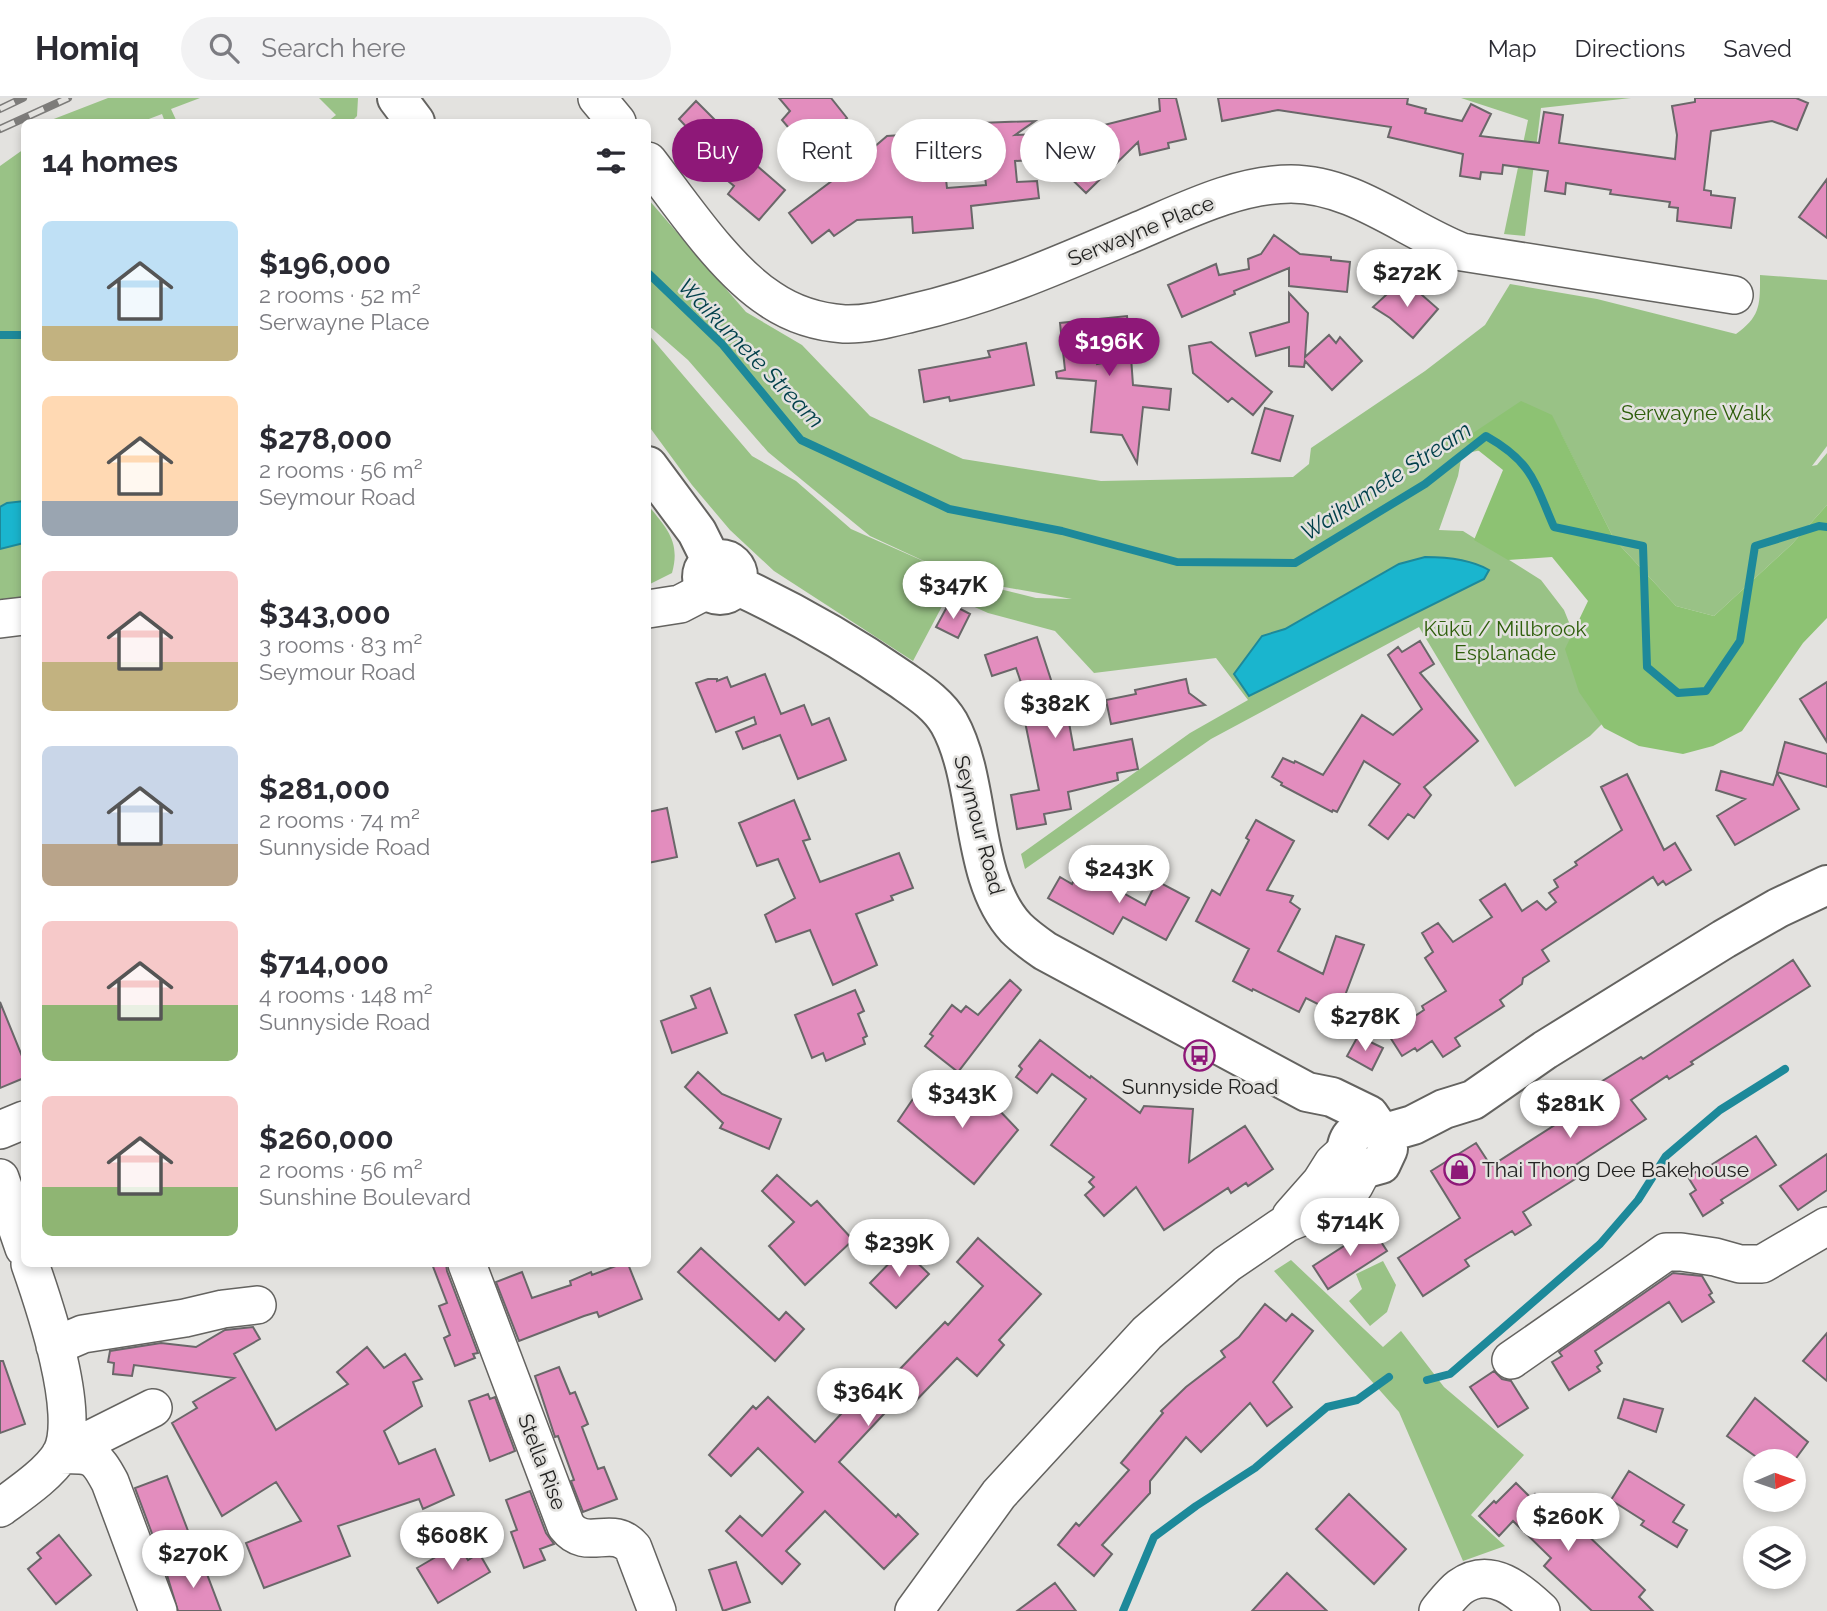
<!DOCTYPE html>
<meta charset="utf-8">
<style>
:root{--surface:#fff;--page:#f2f2f3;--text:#2b2b33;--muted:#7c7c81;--line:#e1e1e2;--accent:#8e1878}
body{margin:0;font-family:Raleway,sans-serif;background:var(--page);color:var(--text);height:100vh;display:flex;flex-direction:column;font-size:26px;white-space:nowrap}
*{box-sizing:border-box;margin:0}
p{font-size:23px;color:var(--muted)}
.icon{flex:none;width:38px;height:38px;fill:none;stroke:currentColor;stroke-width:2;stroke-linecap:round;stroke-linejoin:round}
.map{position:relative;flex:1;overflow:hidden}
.drawer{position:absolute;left:21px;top:21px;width:630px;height:1148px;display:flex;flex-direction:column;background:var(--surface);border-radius:10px;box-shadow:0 4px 10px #0003}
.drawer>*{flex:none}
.hud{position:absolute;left:672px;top:21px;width:665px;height:63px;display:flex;gap:14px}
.needle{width:46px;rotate:88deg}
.buttons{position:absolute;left:1743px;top:1351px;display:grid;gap:14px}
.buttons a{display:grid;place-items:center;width:63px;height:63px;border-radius:50%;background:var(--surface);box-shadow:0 4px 10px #0003;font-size:35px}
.price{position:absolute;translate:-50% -60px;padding:0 16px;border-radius:24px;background:#fff;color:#222;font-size:23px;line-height:46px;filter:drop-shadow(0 2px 4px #0008)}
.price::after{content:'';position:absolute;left:50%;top:42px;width:21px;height:16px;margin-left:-10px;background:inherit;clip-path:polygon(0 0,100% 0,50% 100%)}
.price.on{background:var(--accent);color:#fff}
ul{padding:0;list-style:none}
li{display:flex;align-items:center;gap:21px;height:175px;padding:0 21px}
li span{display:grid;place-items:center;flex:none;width:196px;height:140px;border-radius:10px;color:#555}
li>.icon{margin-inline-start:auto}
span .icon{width:84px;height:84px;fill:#fffc;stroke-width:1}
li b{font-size:30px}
h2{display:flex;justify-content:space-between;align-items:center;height:84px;padding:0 21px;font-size:30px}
.pill{padding:0 24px;border-radius:32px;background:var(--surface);box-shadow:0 4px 10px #0003;font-size:24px;line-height:63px}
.pill.on{background:var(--accent);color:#fff}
header{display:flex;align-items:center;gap:42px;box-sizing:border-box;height:98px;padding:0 35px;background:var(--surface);border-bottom:2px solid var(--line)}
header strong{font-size:33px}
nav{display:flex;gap:38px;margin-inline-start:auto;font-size:24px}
.search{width:490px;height:63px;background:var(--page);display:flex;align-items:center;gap:18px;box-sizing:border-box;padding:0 24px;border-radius:38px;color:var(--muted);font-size:26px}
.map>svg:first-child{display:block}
.green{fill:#99c286;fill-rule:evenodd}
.forest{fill:#8dc273}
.water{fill:#1ab5ce;stroke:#1d899a;stroke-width:2}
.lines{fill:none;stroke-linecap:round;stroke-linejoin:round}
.stream{stroke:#1d899a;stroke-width:8}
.building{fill:#e38dbe;stroke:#6a6769;stroke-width:2}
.minor-casing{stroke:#646360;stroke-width:40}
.major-casing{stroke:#646360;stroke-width:42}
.minor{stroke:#fff;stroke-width:37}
.major{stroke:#fff;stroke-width:38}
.rail-casing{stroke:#7d7c7a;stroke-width:8}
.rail{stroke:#e3e2df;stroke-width:5;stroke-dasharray:16;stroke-linecap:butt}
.labels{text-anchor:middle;stroke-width:5;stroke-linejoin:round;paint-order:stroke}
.street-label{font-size:21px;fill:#232322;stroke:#e3e2df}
.park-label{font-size:21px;fill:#2e5e0b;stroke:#e3e2df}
.poi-label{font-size:21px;fill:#232322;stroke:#e3e2df}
.water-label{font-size:23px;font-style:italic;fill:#003f4a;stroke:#e3e2df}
</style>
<header>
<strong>Homiq</strong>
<div class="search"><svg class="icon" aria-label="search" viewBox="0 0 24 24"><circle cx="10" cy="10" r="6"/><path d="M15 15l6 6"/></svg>Search here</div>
<nav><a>Map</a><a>Directions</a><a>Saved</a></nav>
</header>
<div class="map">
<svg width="1827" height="1513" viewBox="0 0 1827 1513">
<rect width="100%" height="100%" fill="#e3e2df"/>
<!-- green -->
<path class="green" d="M108 0H200L171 11 177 24H165L162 16 141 24H46Z
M319 0H358L357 18 351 24H327L336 17Z
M1461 0H1631L1541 10 1525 138 1504 136 1528 22Z
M24 51V403L7 405 0 409V68Z
M648 101 746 214 802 247 870 318 963 361 1101 383 1293 379 1309 366 1311 350 1425 273 1485 227 1510 186 1597 201 1736 236C1761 218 1760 206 1760 177L1827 182V348L1812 368 1817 367 1827 355V407L1792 446 1714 518 1676 508 1614 441 1561 336 1462 356 1458 378 1439 432 1463 433 1541 482 1564 512 1608 620 1590 638 1515 689 1419 529 1211 641 1025 771 1021 756 1190 635 1248 602 1216 560 1094 575 1055 533 988 515 948 497 913 563 774 473 730 432 692 387 648 327V236L752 358 796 383 851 431 939 470 870 438 768 354 688 262 648 227ZM975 485 976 484 1072 501 1036 500Z
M648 407C666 430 681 443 672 475L648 487Z
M24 445V500L0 503V451Z
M1291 1162 1383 1249 1401 1233 1444 1289 1524 1357 1471 1417 1505 1448 1463 1463 1399 1314 1274 1173Z
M1383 1163 1396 1187 1387 1214 1370 1228 1349 1203 1362 1191 1356 1176Z"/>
<!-- forest -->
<path class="forest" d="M1521 303 1552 317 1614 441 1676 508 1714 518 1792 446 1827 407V520L1803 545 1742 633 1713 648 1683 656 1639 648 1604 630 1579 594 1565 551 1588 503 1552 459 1508 462 1474 442 1503 372 1464 341Z"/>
<!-- water -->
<path class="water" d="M24 403V445L0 451V409L7 405Z
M1425 459C1447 459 1470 461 1489 472L1484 481 1249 598 1234 576 1262 538 1285 531 1399 466Z"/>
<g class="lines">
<!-- stream -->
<path class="stream" d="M648 175 722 246 801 342 949 411 1062 433 1177 464 1295 465 1425 386 1486 338C1532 364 1534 383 1554 429L1643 448 1647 569 1678 595 1706 593 1740 543 1755 448 1819 428 1827 429
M0 237H24
M1427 1282 1450 1276 1600 1146 1638 1102 1666 1058 1720 1012 1785 971
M1123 1513 1154 1439 1196 1408 1255 1370 1327 1309 1357 1302 1389 1279"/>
</g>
<!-- building -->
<path class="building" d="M779 0H831L847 20 834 31 859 62 887 38 916 36 918 74 945 72 947 90 986 87 979 25 1035 23 1015 37 1104 33V27L1160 13 1159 0H1176L1186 41 1168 45 1169 50 1140 57 1138 44 1086 95 1051 61 1015 63 1017 84 1037 83 1039 100 971 108 973 130 913 135 912 119 857 122 834 138 829 132 812 145 789 115 833 82 782 22 790 13Z
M1218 0H1408L1407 6 1426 11 1425 15 1462 23 1471 6 1491 16 1480 38 1539 45 1544 14 1563 17 1559 45 1675 61 1677 37 1672 8 1695 4V0H1796L1808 5 1797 32 1772 23 1711 33 1704 92 1711 93V97L1735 100 1731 130 1677 123 1678 110 1669 109 1670 104 1610 96 1611 92 1566 85 1565 96 1545 93 1548 73 1503 67 1502 76 1481 74 1480 81 1460 78 1463 56 1388 39 1391 29 1278 12 1222 23Z
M696 3 758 65 756 67 785 92 759 122 728 96 734 88 705 64 699 69 682 52 695 38 679 21Z
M1827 81V140L1799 119Z
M1274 137 1300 156 1331 159V162L1350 164 1347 194 1289 188V170L1234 193 1235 196 1182 219 1168 187 1216 166 1219 177 1249 171 1248 161 1261 156Z
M1400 184 1411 194 1414 190 1438 211 1413 240 1390 220 1373 209Z
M1289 195 1308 215 1305 259 1329 237 1336 245 1340 239 1362 263 1332 292 1305 263 1304 269 1289 268V249L1256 258 1250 235 1289 224Z
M1127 218 1129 242 1094 257 1097 266 1131 259 1133 287 1171 291 1169 312 1143 309 1137 365 1122 337 1091 334 1096 283 1057 280 1056 274 1065 272 1060 225Z
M1211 244 1272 294 1253 317 1232 300 1228 304 1193 275 1189 248Z
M1026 245 1034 287 950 303 949 299 924 304 919 272 990 259 988 253Z
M1265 310 1293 318 1280 363 1252 355Z
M949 505 970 516 958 540 936 529Z
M1037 539 1055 594 1063 592 1074 652 1132 641 1138 671 1117 675 1118 682 1068 694 1071 711 1044 716 1046 726 1017 731 1011 697 1039 692 1024 619 1032 617 1016 570 992 578 985 557Z
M1420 543 1434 566 1420 575 1478 643 1424 689 1431 697 1414 720 1408 716 1388 741 1369 727 1400 686 1364 663 1337 714 1333 712 1332 714 1281 687 1282 685 1272 679 1283 660 1294 665 1295 663 1323 677 1362 617 1393 637 1422 611 1388 557 1398 549 1402 554Z
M765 576 781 616 804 607 812 627 829 620 846 662 798 681 780 637 743 651 736 634 756 626 754 619 716 634 696 585 708 581H717V583L727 579 731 589Z
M1186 581 1189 595 1205 607 1111 626 1106 602 1136 596 1135 592Z
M1827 584V644L1800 601Z
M1785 644 1827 656V689L1777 674Z
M1721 673 1773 687 1777 675 1799 711 1735 747 1717 718 1745 701 1716 692Z
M1627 676 1664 752 1675 745 1691 772 1666 787 1663 783 1658 787 1653 779 1542 852 1549 863 1523 880 1522 886 1500 902 1504 908 1455 940 1460 948 1443 959 1432 943 1417 953 1415 950 1402 958 1388 936 1424 912 1422 908 1446 893 1425 860 1433 854 1422 835 1438 825 1453 844 1492 819 1480 802 1505 786 1522 813 1537 803 1546 812 1556 804 1549 795 1558 789 1554 782 1577 767 1575 764 1622 732 1601 689Z
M794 702 810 741 803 743 820 784 899 755 913 790 891 798 893 802 856 816 877 867 833 887 810 832 776 844 765 817 795 800 778 761 757 768 739 725Z
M667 710 677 759 648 765V714Z
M1256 722 1294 743 1267 792 1293 798 1290 804 1300 811 1278 853 1323 876 1336 838 1364 847 1338 916 1306 900 1299 914 1253 891 1252 893 1233 883 1249 851 1196 823 1212 792 1220 797 1249 742 1246 740Z
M1080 771 1145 807 1157 783 1189 800 1166 842 1123 819 1113 836 1048 800 1060 779 1072 786Z
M1793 862 1810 888 1691 964 1693 966 1669 981 1667 978 1631 1002 1646 1021 1574 1068 1580 1078 1523 1114 1531 1127 1515 1137 1512 1133 1465 1162 1469 1168 1423 1198 1398 1160 1460 1120 1431 1073 1476 1045 1491 1068 1561 1023 1554 1013 1641 959 1643 961Z
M1010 882 1021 892 958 974 925 948 933 938 930 936 952 907 961 914 966 908 978 917Z
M710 890 727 935 672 955 661 923 696 910 691 898Z
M855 892 864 913 858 916 867 938 863 940 865 946 826 963 823 955 812 960 795 917Z
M0 904 24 963V980L0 990Z
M1358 938 1383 950 1372 972 1347 958Z
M1040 942 1090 980 1091 978 1140 1015 1144 1008 1193 1011 1189 1064 1245 1028 1273 1071 1248 1088 1246 1085 1231 1095 1228 1090 1164 1132 1136 1089 1104 1118 1085 1097 1094 1089 1089 1084 1094 1079 1051 1047 1086 1001 1052 976 1037 995 1016 979 1022 971 1019 968Z
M698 974 722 996 781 1021 769 1051 720 1030 723 1025 685 989Z
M974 983 1001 1005 997 1010 1018 1032 974 1086 898 1023 915 998H923L948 1016Z
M1756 1038 1776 1067 1721 1102 1723 1105 1703 1118 1690 1096 1696 1092 1688 1079 1707 1067 1708 1069Z
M1827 1056V1092L1798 1112 1780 1088Z
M777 1077 811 1108 817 1103 853 1142 805 1187 769 1148 794 1124 762 1093Z
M1372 1130 1387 1153 1328 1191 1313 1168Z
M978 1140 1041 1196 999 1242 1004 1247 977 1278 957 1260 907 1312 897 1302 839 1364 896 1419 898 1416 918 1436 884 1471 825 1413 786 1453 800 1466 782 1486 726 1433 740 1418 762 1438 803 1394 758 1350 731 1378 709 1357 753 1308 756 1311 768 1299 815 1344 867 1288 876 1296 945 1224 948 1227 983 1188 957 1164Z
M701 1150 779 1222 786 1214 804 1231 775 1263 678 1174Z
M903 1151 929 1176 896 1210 870 1185Z
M432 1166H446L447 1173 478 1255 473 1256 475 1260 455 1268 444 1240 450 1237 439 1208 447 1205Z
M621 1166H628L642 1201 599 1219 597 1214 584 1218 519 1243 496 1184 522 1174 532 1200 571 1187 570 1183 591 1174 592 1177Z
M1673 1175 1702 1178 1712 1195 1709 1197 1714 1204 1682 1224 1669 1204 1595 1253 1602 1265 1597 1269 1600 1273 1569 1292 1552 1264 1562 1258 1559 1254Z
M1265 1206 1286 1223 1292 1216 1313 1233 1273 1284 1292 1309 1267 1328 1250 1305 1201 1354 1186 1339 1150 1383V1395L1102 1447 1112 1456 1094 1478 1058 1447 1076 1425 1079 1428 1129 1372 1121 1365 1163 1315 1161 1313 1186 1289 1225 1259 1221 1253 1239 1239Z
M253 1229 260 1241 234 1256 276 1332 348 1286 337 1274 367 1249 384 1270 405 1256 422 1281 413 1284 422 1308 384 1333 399 1366 435 1351 454 1397 423 1411 419 1401 338 1428 350 1458 264 1490 246 1445 301 1423 276 1384 222 1418 172 1325 197 1310 193 1304 234 1280 134 1267 132 1278 113 1276 114 1265 108 1264 110 1253 161 1245 196 1249 225 1232Z
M1827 1235V1283L1803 1263Z
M0 1263H3L25 1326 0 1335Z
M559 1269 570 1296 575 1294 588 1326 582 1329 598 1371 604 1369 617 1401 583 1414 571 1383 574 1382 558 1338 555 1339 535 1278Z
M1494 1273 1502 1281 1511 1283 1528 1310 1498 1329 1470 1289Z
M488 1296 490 1301 495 1299 515 1353 490 1363 469 1303Z
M1755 1300 1808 1344 1794 1363H1762L1727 1338Z
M1624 1301 1663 1311 1656 1334 1618 1320Z
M1629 1373 1684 1407 1673 1424 1687 1432 1677 1449 1641 1427 1644 1423 1611 1402Z
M167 1378 190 1438 160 1457 135 1390Z
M1516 1385 1531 1400 1535 1396 1576 1435 1580 1430 1645 1492 1639 1499 1653 1513H1592L1544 1468 1551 1460 1513 1423 1499 1438 1479 1418 1494 1403 1496 1405Z
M530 1393 546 1435 554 1446 540 1451 545 1462 524 1470 511 1434 517 1432 506 1402Z
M1349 1396 1406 1451 1374 1486 1316 1431Z
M59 1437 91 1477 56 1506 28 1471 41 1460 37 1455Z
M458 1446 468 1462 479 1455 490 1474 438 1505 417 1470Z
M199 1464 203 1472 205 1471 221 1513H178L167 1477Z
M736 1464 750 1504 723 1513 709 1472Z
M1287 1475 1327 1513H1252Z
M1055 1485 1076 1513H1017Z"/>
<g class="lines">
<defs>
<path id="minor" d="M597 0 617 24
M648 63C682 107 724 171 770 201 792 216 818 224 844 226 867 227 891 220 912 215 992 197 1065 164 1140 132 1187 112 1239 86 1291 86 1353 86 1406 132 1462 154L1734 197
M648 511 680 506 707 492
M0 521 24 518
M0 1032 24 1022
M0 1080 24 1150
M1291 1118 1321 1084 1333 1065 1345 1054
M467 1166 566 1428C587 1455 612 1425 633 1450L657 1513
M55 1248 83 1236 185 1220 223 1211 257 1207
M1511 1262 1666 1154H1681L1715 1159 1740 1166H1762L1827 1128
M66 1343 91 1341 153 1310
M60 1357C91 1356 95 1356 110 1384L158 1513
M0 1410C19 1396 49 1376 61 1356 82 1317 44 1206 30 1166
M914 1513 999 1396 1147 1235 1227 1166 1287 1125 1329 1108 1354 1088 1363 1071
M1438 1513C1444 1506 1452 1495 1460 1489 1491 1467 1520 1493 1541 1513"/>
<path id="major" d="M397 0 415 24
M648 368 697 434 711 462
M702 479a18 18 0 1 1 36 0a18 18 0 1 1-36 0Z
M736 487C794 514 850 546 902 582 919 594 938 606 949 625 982 684 969 779 1016 830 1025 839 1035 846 1045 853L1307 994 1332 999 1369 1017 1378 1030
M1368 1030H1378L1385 1035 1388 1051 1381 1066 1363 1071 1349 1064C1343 1047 1349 1033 1368 1030Z
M1385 1035 1413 1027 1444 1011 1473 1002 1545 952 1724 841 1778 810 1827 787"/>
</defs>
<!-- minor casing -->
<use href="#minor" class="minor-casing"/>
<!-- major casing -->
<use href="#major" class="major-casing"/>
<!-- minor -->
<use href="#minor" class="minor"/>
<!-- major -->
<use href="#major" class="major"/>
<defs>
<path id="rail" d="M0 11 23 0
M0 31 68 0"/>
</defs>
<!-- rail casing -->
<use href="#rail" class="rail-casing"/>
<!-- rail -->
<use href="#rail" class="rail"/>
</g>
<!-- icons -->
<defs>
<symbol id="bus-ring" viewBox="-11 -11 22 22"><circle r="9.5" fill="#e3e2df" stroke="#8e1878" stroke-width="1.5"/><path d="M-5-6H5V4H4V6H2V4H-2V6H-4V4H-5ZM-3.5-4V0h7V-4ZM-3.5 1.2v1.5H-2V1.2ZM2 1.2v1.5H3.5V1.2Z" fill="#8e1878"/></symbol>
<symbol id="shop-ring" viewBox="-11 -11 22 22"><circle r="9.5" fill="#e3e2df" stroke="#8e1878" stroke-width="1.5"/><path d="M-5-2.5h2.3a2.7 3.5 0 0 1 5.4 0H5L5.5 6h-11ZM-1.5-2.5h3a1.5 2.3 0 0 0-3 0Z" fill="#8e1878"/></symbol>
</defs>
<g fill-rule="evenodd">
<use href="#bus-ring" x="1182" y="940" width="35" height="35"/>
<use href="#shop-ring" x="1442" y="1054" width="35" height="35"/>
</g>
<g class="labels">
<!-- street labels -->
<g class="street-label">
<text transform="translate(1141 133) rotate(-22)" y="7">Serwayne Place</text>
<text transform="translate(979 727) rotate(75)" y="7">Seymour Road</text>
<text transform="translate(542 1364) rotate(69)" y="7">Stella Rise</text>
</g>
<!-- park labels -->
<g class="park-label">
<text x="1696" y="322">Serwayne Walk</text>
<text x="1505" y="538">Kūkū / Millbrook<tspan x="1505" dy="24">Esplanade</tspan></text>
</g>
<!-- poi labels -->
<g class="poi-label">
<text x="1200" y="996">Sunnyside Road</text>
<text x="1482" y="1079" text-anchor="start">Thai Thong Dee Bakehouse</text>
</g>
<!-- water labels -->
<g class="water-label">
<text transform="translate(751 255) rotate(46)" y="8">Waikumete Stream</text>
<text transform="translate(1386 383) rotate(-33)" y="8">Waikumete Stream</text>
</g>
</g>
</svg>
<div class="buttons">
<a><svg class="needle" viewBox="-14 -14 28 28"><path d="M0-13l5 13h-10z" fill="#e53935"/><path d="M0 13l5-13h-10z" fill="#7c7c81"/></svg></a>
<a><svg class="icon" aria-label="layers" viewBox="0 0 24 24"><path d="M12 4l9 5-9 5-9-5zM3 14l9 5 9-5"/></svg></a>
</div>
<b class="price" style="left:1407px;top:211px">$272K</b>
<b class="price on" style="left:1109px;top:280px">$196K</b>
<b class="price" style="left:953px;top:523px">$347K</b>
<b class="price" style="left:1055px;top:642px">$382K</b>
<b class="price" style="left:1119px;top:807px">$243K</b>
<b class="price" style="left:1365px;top:955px">$278K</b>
<b class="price" style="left:962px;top:1032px">$343K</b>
<b class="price" style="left:1570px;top:1042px">$281K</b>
<b class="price" style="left:1350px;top:1160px">$714K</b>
<b class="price" style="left:899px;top:1181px">$239K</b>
<b class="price" style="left:868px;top:1330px">$364K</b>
<b class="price" style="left:1568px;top:1455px">$260K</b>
<b class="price" style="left:452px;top:1474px">$608K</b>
<b class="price" style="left:193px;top:1492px">$270K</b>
<div class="hud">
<a class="pill on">Buy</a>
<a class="pill">Rent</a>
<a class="pill">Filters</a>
<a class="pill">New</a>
</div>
<section class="drawer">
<h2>14 homes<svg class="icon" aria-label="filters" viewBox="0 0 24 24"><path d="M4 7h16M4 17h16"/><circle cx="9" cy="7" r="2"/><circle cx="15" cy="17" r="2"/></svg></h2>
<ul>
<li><span style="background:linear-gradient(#bfe0f5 75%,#c2b280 0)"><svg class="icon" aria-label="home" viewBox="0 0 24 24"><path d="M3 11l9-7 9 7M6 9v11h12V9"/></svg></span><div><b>$196,000</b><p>2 rooms · 52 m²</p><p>Serwayne Place</p></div></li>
<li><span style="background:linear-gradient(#ffd9b3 75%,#9aa5b1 0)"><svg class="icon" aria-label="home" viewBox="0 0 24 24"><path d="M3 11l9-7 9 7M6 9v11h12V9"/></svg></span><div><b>$278,000</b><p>2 rooms · 56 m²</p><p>Seymour Road</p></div></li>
<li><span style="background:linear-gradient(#f6c9c9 65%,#c2b280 0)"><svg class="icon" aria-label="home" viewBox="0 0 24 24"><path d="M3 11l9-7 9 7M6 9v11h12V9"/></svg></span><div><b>$343,000</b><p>3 rooms · 83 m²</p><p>Seymour Road</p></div></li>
<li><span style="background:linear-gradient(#c9d6e8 70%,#b9a48a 0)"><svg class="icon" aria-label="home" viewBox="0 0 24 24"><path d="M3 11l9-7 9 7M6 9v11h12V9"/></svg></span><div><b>$281,000</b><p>2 rooms · 74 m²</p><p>Sunnyside Road</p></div></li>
<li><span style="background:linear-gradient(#f6c9c9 60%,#8fb573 0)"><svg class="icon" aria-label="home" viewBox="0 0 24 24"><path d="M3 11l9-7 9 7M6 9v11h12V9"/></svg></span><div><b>$714,000</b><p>4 rooms · 148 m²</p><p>Sunnyside Road</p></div></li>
<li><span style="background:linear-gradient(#f6c9c9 65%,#8fb573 0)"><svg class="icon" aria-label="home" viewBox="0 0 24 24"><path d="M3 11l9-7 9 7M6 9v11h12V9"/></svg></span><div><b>$260,000</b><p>2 rooms · 56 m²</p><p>Sunshine Boulevard</p></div></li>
</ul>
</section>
</div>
